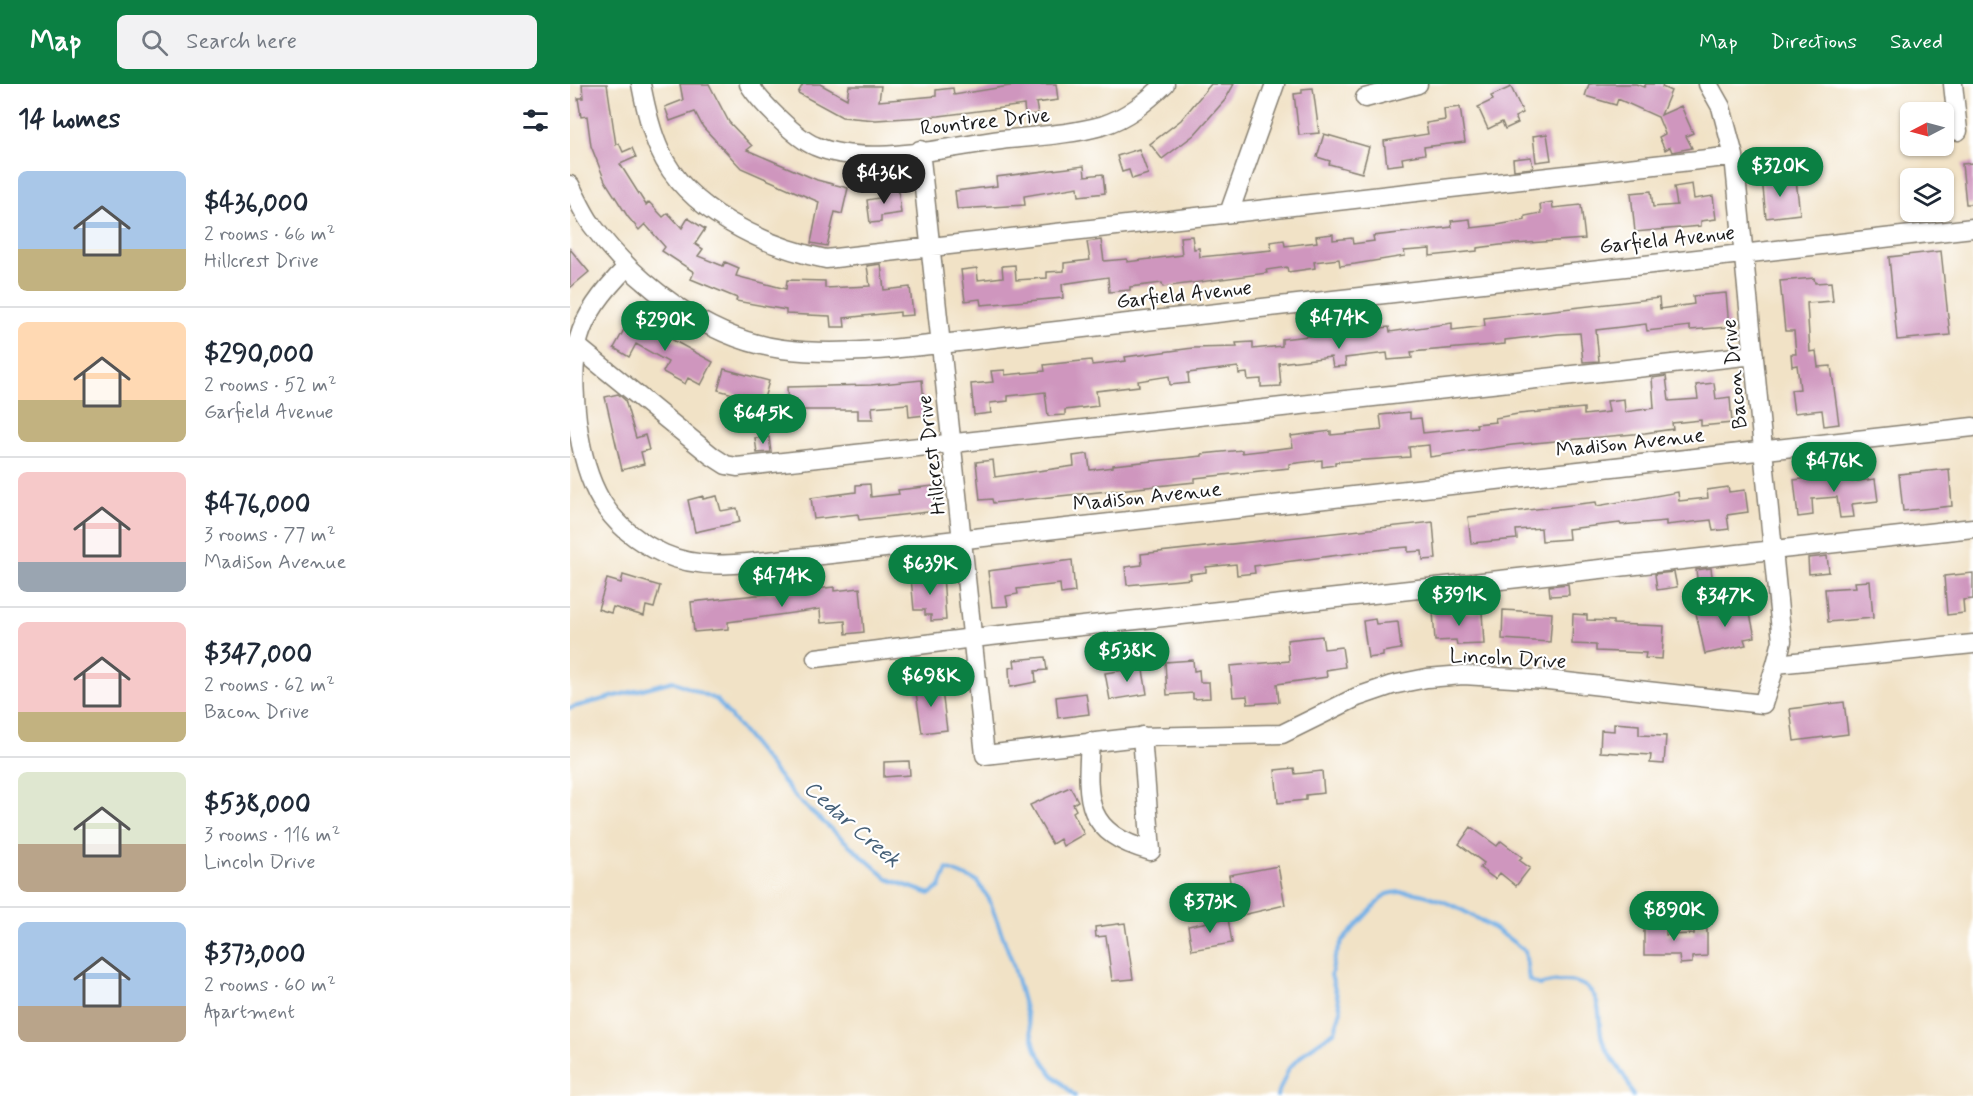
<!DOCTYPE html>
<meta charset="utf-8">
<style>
:root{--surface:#fff;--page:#f2f2f3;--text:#1f2937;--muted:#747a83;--line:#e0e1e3;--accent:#0b8043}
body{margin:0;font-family:Mynerve,sans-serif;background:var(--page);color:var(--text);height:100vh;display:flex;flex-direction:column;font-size:22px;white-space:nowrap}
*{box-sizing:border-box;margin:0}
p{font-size:20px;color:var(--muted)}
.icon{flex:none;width:33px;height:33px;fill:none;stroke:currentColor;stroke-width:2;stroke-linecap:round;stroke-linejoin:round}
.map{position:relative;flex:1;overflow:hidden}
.panel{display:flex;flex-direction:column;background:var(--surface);width:570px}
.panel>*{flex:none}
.needle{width:39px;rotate:264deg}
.fabs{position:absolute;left:1330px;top:18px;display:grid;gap:12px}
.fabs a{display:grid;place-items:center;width:54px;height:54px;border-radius:9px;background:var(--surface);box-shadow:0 2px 4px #0004;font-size:30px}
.price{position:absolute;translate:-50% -51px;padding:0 14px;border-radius:21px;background:var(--accent);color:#fff;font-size:20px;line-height:39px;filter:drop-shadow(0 2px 3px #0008)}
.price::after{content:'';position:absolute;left:50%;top:36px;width:18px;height:14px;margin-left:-9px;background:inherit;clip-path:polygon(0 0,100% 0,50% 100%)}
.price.selected{background:#222;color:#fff}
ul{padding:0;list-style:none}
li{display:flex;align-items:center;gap:18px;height:150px;padding:0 18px}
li+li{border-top:2px solid var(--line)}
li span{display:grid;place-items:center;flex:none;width:168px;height:120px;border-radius:9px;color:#555}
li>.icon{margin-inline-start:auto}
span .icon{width:72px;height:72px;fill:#fffc;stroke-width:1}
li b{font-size:26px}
h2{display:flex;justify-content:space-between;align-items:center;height:72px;padding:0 18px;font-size:26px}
header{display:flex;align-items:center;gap:36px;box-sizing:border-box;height:84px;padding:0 30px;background:var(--accent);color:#fff}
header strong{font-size:28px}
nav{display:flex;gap:33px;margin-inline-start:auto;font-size:21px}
.search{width:420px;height:54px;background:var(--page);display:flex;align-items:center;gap:15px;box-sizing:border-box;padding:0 21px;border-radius:9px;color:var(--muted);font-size:22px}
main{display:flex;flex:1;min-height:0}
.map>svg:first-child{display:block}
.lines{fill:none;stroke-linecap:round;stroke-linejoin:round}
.stream{stroke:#74b1e7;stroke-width:4}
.building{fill:#cf96be}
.minor-casing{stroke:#867f71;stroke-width:21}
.minor{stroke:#fff;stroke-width:18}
.labels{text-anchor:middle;stroke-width:4.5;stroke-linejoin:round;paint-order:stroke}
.street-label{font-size:21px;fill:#1c1c1c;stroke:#fff}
.water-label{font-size:22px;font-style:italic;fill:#445f77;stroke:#fff}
</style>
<header>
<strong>Map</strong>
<div class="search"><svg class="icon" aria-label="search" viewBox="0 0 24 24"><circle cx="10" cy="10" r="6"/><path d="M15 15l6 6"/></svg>Search here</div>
<nav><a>Map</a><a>Directions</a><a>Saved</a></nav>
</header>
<main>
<section class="panel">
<h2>14 homes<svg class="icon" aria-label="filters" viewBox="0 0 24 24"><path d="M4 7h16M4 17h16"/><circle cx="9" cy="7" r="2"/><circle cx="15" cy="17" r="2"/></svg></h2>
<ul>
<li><span style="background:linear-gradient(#a9c7e8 65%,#c2b280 0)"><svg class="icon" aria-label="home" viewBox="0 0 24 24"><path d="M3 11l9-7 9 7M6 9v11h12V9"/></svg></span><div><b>$436,000</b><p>2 rooms · 66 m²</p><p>Hillcrest Drive</p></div></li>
<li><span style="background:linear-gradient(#ffd9b3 65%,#c2b280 0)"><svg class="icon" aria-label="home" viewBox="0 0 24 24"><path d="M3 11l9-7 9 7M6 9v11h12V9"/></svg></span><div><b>$290,000</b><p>2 rooms · 52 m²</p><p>Garfield Avenue</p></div></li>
<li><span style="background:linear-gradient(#f6c9c9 75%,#9aa5b1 0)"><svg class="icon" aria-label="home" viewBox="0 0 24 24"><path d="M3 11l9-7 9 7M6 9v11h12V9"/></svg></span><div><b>$476,000</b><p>3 rooms · 77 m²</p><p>Madison Avenue</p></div></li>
<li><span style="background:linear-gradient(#f6c9c9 75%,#c2b280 0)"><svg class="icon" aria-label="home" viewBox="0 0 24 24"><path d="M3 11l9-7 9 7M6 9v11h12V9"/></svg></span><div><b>$347,000</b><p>2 rooms · 62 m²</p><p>Bacon Drive</p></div></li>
<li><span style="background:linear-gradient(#dfe7d0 60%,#b9a48a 0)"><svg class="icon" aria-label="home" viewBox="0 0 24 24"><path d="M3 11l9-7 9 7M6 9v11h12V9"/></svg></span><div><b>$538,000</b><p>3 rooms · 116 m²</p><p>Lincoln Drive</p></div></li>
<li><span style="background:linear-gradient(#a9c7e8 70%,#b9a48a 0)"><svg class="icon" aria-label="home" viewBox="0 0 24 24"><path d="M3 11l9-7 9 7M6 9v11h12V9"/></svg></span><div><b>$373,000</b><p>2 rooms · 60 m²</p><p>Apartment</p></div></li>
</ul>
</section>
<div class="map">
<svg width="1403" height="1012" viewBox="0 0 1403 1012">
<rect width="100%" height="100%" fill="#fff"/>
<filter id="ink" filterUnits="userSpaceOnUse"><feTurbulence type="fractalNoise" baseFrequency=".0167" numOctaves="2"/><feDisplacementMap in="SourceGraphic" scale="12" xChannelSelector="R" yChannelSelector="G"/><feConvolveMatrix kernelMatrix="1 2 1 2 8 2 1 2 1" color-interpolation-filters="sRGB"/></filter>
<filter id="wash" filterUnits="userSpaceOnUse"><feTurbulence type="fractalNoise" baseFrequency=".008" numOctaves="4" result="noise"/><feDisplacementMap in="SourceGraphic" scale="24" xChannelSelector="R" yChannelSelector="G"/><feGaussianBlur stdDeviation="1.35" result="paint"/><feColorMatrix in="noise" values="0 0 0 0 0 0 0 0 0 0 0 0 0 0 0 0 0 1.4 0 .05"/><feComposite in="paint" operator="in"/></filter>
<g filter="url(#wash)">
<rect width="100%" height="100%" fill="#f1e2c6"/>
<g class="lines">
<!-- stream -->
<path class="stream" d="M0 624 103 597 147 616 227 715 318 795 360 810 370 803 377 785 407 797 419 815 443 880 466 966 482 990 505 1012
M707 1012 719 984 736 967 765 947 771 926 761 891 765 873 772 857 815 811C855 796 925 843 955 867L959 896 969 901C992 894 1022 893 1028 923 1031 935 1028 948 1034 960 1042 978 1058 992 1063 1012"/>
</g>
<g id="blocks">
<!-- building -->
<path class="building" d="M12 0H37L46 61 49 59 53 68 62 64 66 73 50 80 76 121 79 118 93 133 98 129 112 144 118 134 135 145 125 160 133 165 128 172 153 182 155 178 169 184 166 192 216 205 217 196 255 197V204L300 202 297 182 311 180 314 206 340 203 343 231 330 232V228L274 234 275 243H261L260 232 216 230V226L166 217 167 214 121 195 124 188 92 167 95 163 75 140 69 146 58 133 35 97 21 62 17 32 11 33 8 14H13Z
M110 0H139L159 38 182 62 177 66 247 96 278 104 272 130 265 128 257 162 241 159 249 118 171 84 133 43 125 28 100 37 95 23 113 16Z
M233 0H250L277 15 279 2H311L309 17 366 12V6L383 4 384 11 452 0H486L488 16 466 19 468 30 455 31 454 21 369 32 306 36 272 33 228 9Z
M641 0H664L655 16 624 51 592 75 580 60 611 36Z
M1019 0H1066L1074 3 1076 0H1093L1092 3 1101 7 1091 31 1111 22 1123 49 1116 52 1122 64 1102 68 1100 63 1095 66 1089 53 1095 50 1088 33 1048 15 1046 21 1015 12Z
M941 3 953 29 945 33 948 39 935 45 932 38 918 45 908 23 923 16 921 12Z
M743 4 749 49 729 51 724 10 732 9V5Z
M890 23 895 58 854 63 855 70 832 74 833 80 817 82 814 57 858 50 856 39 875 36 874 25Z
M754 50 799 63 792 89 759 80 760 77 747 73Z
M977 50 981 76 966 78 963 52Z
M569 65 578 90 562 95 559 86 552 88 547 72Z
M961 73 963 84 944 86 943 75Z
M1403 79V120H1396L1392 80Z
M514 82 515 92 533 90 535 109 509 112 508 103 454 112 455 121 387 125 385 107 427 102 426 93Z
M1207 93 1208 98 1226 96 1230 130 1196 134 1192 94Z
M1122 100 1124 115 1143 112 1146 135 1131 137V142L1065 148 1061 109 1081 107 1083 123 1107 121 1104 103Z
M328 104 331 129 311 132V138L300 139 297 116 314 113 313 105Z
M982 118 983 124 1011 121 1015 155 930 161 907 164V167L860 172V165L834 167 835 172 785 180 770 182 769 175 744 178 745 184 718 188 717 183 696 186 697 189 593 203 592 199 560 203V206L539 208 538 193 492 200 493 214 411 221 410 215 395 217 391 186 407 184 408 196 433 193 432 182 445 181 446 196 477 194V188L494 187V179L520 176 517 158 531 156 534 177 557 175V178L612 171 610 153 622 152 624 165 629 164 630 173 702 166 700 158 714 156 715 162 747 158 746 152 763 150V156L782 154 783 160 804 157 803 152 882 143 881 137 900 135 901 144 927 141 955 136V132L971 129 970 120Z
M0 165 19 188 0 204Z
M1371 167 1380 251 1327 256 1319 173Z
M1244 194 1245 199 1261 198 1263 217 1237 219 1240 268 1246 267 1248 283 1261 282 1269 340 1254 342 1252 326 1224 329 1221 306 1230 305 1227 281 1222 282 1221 270H1226L1224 247H1215L1210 197Z
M1156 209 1159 243 1120 246V242L1077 247 1076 240 1026 246 1029 277 1013 278 1010 249 988 250 935 256V260L841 268 842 274 818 276 817 269 775 274 776 282 763 283 761 273 709 279 711 302 691 303V295L678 296 677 289 669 290 668 283 618 289 619 299 600 301 599 292 568 297 569 302 526 307 528 322 495 326V331L478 332 475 308 438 312V317L420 319 421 329 404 331 401 300 423 298 421 287 435 286V291L475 287 474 281 521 276 522 281 556 277 555 273 623 264 667 263 666 259 683 258V265L712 262V255L819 243 820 248 882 239V246L915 242 914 234 1089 214 1090 225 1124 220 1123 212Z
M61 233 143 278 131 301 118 294 115 300 93 288 98 278 66 260 59 273 44 264Z
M154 285 199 297 193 318 148 306Z
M1096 292 1099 317 1128 315 1126 301 1144 299 1146 315 1160 313 1162 339 1131 342V336L1102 339 1103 345 1075 349 942 361 860 373 859 361 839 363 840 373 765 378V381L752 383V376L719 380V384L625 394V398L423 419 422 415 410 416 406 378 423 376 425 393 504 382 503 372 518 370 520 386 543 383V381L632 372V370L672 366V369L723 363 721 352 761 347V351L812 346 810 331 840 328V335L851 334 853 349 907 343 906 340 926 338 925 334 948 330 1014 324V331L1039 328 1037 317 1054 315 1055 328 1084 324 1082 294Z
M352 296 355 331 339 333 338 320 302 323 303 335H288V326H218L217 303 301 301Z
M48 310 55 316 66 354 75 351 79 366 71 368 74 380 52 386 35 313Z
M199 353 201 368 187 369 185 354Z
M1379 385 1382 422 1333 427 1329 390Z
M1281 389 1282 398 1305 395 1308 417 1282 420 1284 433 1270 434 1267 413 1242 415 1243 431 1228 433 1224 396Z
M300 400 301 413 329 410 328 406 363 402 366 427 289 436 288 430 244 435 241 414 286 408V401Z
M1158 403 1159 408 1175 406 1178 428 1157 431 1159 445 1143 447 1141 436 1096 441V437L1051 441 1050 439 998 445 999 455 972 457 971 444 946 446 947 455 901 459 898 433 1026 418 1027 422 1108 408 1109 417 1138 414 1137 406Z
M133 412V415L147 412 151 427 167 424 170 438 125 448 118 416Z
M863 438 866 475 853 476 852 467 838 468V463L824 464 684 482 685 489 667 491 666 480 636 483V488L620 490 621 495 557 501 555 483 572 481 571 470Z
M1257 472 1259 488 1239 490 1238 474Z
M502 476 505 508 491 510 490 500 447 505 448 510 436 512 438 522 422 523 418 487Z
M1141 484 1143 500 1128 502 1126 486Z
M1104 488 1107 503 1087 506 1085 490Z
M1403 489V515L1393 516 1394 529 1377 531 1374 492Z
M53 491 90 502 84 524 76 522 74 532 43 523 41 529 28 525 37 495 51 499Z
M373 491 376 536 361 537V531H355V526H344L341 494Z
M1300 497 1303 534 1258 538 1255 505 1286 503 1285 498Z
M998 500 999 511 980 512 979 502Z
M264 503V507L290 504 294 548 276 550 275 537 251 539 250 525 158 538V545L124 548 121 518Z
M1165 520 1167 528 1179 525 1185 553 1174 555 1176 561 1135 570 1126 529Z
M880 526V530L912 528 914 560 887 561 886 556 865 557 863 527Z
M933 526 982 529 980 558 932 555Z
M1003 530 1017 531V536L1043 537V540L1094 542 1092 575 1075 574 1076 569 1026 567V561L1002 560Z
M805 535 806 540 828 538 831 565 813 568V572L798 574 793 537Z
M752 552 754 565 772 563 775 583 756 586 757 593 707 600 709 618 678 620 677 612 663 613 660 582 719 577 717 556Z
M475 573 477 586 465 587 466 598 440 603 439 584 445 583 444 576Z
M623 576 624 587 629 586 630 598H639L640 614 623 615V609L597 611 595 578Z
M572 580 577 610 540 616 535 589 561 585 560 581Z
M371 599 377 646 352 649 345 602Z
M516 609 519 630 488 634 486 613Z
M1274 618 1278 650 1224 657 1220 625Z
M1044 639 1069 641V651L1096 652 1094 680 1080 679 1081 671 1030 668 1031 646 1044 647Z
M339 677 340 691 314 693V678Z
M724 684 725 690 752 687 754 709 736 711V716L708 719 705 686Z
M500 703 508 717 503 720 506 726 503 728 514 750 493 762 490 755 482 760 460 721Z
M901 743 927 762 931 757 952 773 949 776 960 784 946 802 930 789 925 795 910 784 914 779 889 760Z
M708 782 715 821 655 835 650 806 661 804 659 791Z
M658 834 662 859 622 866 618 842Z
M1074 837H1096V851L1124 850V845H1137V872L1122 873V879L1110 880 1109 871H1074Z
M555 839 563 895 542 897 536 852 526 853 525 843Z"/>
</g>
</g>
<g filter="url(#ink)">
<use href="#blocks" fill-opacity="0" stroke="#867f71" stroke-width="1.5"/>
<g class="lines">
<defs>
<path id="minor" d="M71 0C75 21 81 48 90 67 116 126 196 163 256 175L1164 72
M179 0C189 17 227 55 245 62 296 84 378 63 431 56 465 52 498 51 531 42 557 34 576 18 595 0
M1138 0 1151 23 1164 72 1212 557 1206 580
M1383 0 1388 47
M795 14 848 0
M350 66 415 671 569 653 712 650 787 613 822 601 857 594 893 591 978 596 1193 620 1206 580 1403 560
M0 101C7 114 13 129 22 141 65 200 138 255 212 265 265 272 318 265 371 260L1403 144
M659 129 705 0
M57 183C38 202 16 228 9 254 2 281 4 309 7 336 15 399 34 443 94 470 132 487 176 479 216 475L1403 343
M8 263 142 372 156 381 167 383 1184 271
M246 574 403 554 1403 444
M520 658C516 718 515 749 581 767L572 652"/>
</defs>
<!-- minor casing -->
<use href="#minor" class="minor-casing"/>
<!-- minor -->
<use href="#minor" class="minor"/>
</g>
</g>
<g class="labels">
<!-- street labels -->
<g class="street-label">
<text transform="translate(415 37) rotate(-6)" y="7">Rountree Drive</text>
<text transform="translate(1097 155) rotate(-6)" y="7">Garfield Avenue</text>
<text transform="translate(614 210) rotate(-6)" y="7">Garfield Avenue</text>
<text transform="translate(1164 290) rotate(-96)" y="7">Bacon Drive</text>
<text transform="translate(1060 358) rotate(-6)" y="7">Madison Avenue</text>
<text transform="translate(361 371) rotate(-97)" y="7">Hillcrest Drive</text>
<text transform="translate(577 412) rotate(-6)" y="7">Madison Avenue</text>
<text transform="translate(938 574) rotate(3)" y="7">Lincoln Drive</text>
</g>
<!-- water labels -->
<g class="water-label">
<text transform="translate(283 739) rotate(41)" y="8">Cedar Creek</text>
</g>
</g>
</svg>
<div class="fabs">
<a><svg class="needle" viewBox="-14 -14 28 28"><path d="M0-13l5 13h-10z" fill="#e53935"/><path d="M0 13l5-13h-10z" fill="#747a83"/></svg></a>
<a><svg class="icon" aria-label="layers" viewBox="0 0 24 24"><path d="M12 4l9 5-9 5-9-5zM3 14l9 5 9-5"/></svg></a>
</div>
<b class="price" style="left:1210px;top:114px">$320K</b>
<b class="price selected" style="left:314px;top:121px">$436K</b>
<b class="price" style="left:769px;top:266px">$474K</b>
<b class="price" style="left:95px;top:268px">$290K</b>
<b class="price" style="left:193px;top:361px">$645K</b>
<b class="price" style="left:1264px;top:409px">$476K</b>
<b class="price" style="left:360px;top:512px">$639K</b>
<b class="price" style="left:212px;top:524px">$474K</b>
<b class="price" style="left:889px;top:543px">$391K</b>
<b class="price" style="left:1155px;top:544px">$347K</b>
<b class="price" style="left:557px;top:599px">$538K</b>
<b class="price" style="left:361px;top:624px">$698K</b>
<b class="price" style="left:640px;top:850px">$373K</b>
<b class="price" style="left:1104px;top:858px">$890K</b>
</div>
</main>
